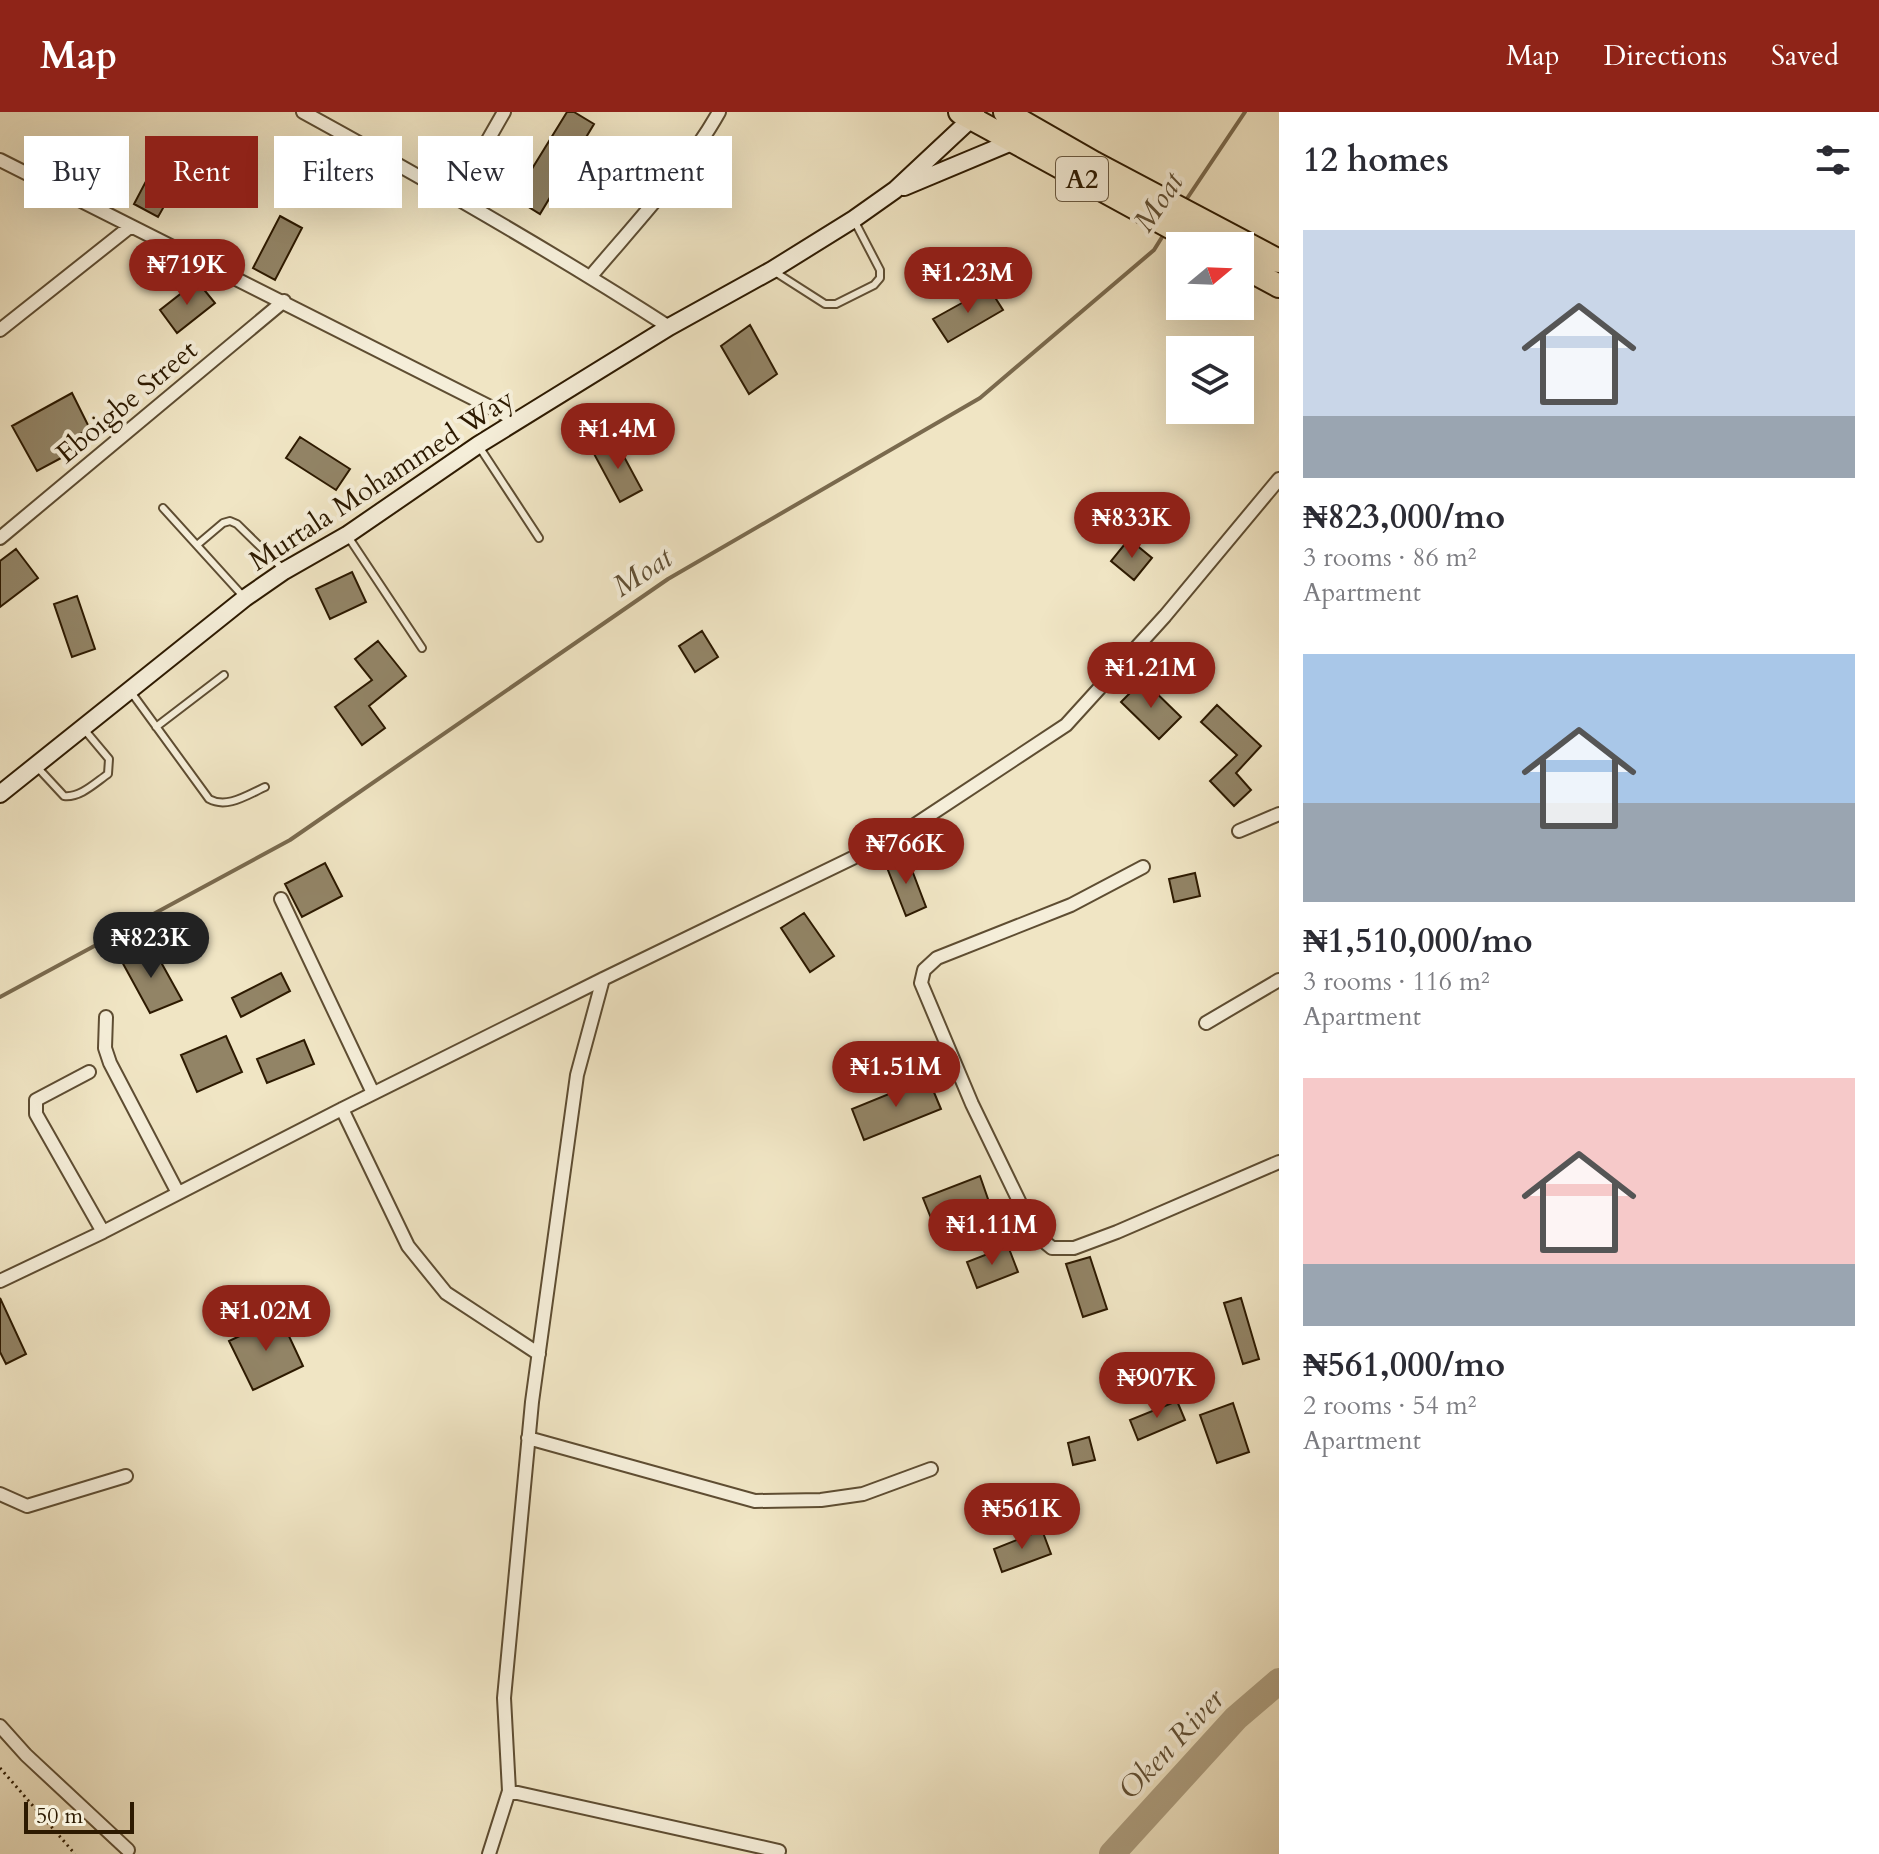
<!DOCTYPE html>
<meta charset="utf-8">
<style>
:root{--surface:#fff;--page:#f2f2f3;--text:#2b2b33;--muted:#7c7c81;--accent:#8f2418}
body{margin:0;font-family:Cardo,serif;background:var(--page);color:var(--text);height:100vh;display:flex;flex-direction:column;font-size:30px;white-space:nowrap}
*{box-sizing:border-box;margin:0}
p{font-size:26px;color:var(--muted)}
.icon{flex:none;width:44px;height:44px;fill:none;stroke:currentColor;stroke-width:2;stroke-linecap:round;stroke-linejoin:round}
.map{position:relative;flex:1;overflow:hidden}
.side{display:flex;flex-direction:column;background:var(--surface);width:600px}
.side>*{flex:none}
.guide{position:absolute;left:24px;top:24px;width:760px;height:72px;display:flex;gap:16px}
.needle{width:52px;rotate:71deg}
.tools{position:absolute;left:1166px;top:120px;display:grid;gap:16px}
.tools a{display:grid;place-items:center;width:88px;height:88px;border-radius:0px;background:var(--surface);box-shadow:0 8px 32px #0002;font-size:40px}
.scale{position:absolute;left:24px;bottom:20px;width:110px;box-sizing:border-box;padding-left:8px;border:4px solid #2d1a01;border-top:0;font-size:22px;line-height:28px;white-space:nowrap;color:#2d1a01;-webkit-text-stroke:6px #f5eed9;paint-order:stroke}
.price{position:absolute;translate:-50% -68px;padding:0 18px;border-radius:28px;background:var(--accent);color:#fff;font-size:26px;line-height:52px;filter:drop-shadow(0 2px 4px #0008)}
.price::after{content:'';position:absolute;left:50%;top:48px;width:24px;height:18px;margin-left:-12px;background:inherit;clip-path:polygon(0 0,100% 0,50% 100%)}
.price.active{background:#222;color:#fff}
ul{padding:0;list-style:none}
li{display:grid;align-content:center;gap:16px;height:424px;padding:0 24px}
li span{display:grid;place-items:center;height:248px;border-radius:0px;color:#555}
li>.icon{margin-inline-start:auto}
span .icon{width:144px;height:144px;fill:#fffc;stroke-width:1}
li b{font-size:34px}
h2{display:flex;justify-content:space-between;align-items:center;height:96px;padding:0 24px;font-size:34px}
.tag{padding:0 28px;border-radius:0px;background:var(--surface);box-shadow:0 8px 32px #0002;font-size:28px;line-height:72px}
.tag.active{background:var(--accent);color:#fff}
header{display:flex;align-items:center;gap:48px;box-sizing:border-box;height:112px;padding:0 40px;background:var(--accent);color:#fff}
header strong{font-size:38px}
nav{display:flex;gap:44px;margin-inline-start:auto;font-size:28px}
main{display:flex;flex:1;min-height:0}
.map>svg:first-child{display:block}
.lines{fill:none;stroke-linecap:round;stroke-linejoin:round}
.stream{stroke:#7a6a4e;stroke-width:4}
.river{stroke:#aea082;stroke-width:26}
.building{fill:#928466;stroke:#2d1a01;stroke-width:2}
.lane-casing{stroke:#5e4d32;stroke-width:10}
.street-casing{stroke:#5e4d32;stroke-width:16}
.secondary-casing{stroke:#2d1a01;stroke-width:20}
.highway-casing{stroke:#2d1a01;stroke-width:26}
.path{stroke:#2d1a01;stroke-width:3;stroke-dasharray:2 4;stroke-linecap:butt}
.lane{stroke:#f5eed9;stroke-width:6}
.street{stroke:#f5eed9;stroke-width:12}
.secondary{stroke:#f5eed9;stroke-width:16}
.highway{stroke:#f0e5c4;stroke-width:22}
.labels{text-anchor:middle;stroke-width:8;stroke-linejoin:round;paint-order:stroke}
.shield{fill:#f5eed9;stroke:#695a42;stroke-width:2}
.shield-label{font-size:26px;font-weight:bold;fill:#2d1a01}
.street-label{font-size:28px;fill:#2d1a01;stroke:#f5eed9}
.water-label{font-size:30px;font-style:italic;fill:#615035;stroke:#f5eed9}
</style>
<header>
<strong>Map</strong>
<nav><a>Map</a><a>Directions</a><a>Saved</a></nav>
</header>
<main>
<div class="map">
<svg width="1279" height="1742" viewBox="0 0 1279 1742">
<rect width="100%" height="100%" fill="#f0e5c4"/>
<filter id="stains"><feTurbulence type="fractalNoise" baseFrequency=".0025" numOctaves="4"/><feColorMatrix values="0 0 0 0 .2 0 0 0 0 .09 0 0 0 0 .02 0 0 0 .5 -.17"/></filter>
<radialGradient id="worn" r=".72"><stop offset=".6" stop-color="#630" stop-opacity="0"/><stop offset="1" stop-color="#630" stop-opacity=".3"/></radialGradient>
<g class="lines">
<!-- stream -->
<path class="stream" d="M1184 91 1245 0
M0 885 290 728 668 467 980 286 1154 138 1164 122"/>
<!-- river -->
<path class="river" d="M1112 1742 1236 1606 1279 1569"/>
</g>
<!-- building -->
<path class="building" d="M567 0H574L594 12 540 102 514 86Z
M155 52 180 66 158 105 134 92Z
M280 104 302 116 275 168 253 156Z
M197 169 215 191 177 221 160 198Z
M989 176 1003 198 948 230 933 207Z
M750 213 777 262 749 282 721 234Z
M72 281 90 317 57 334 63 345 37 359 12 314Z
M300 325 350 357 336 378 286 346Z
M615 328 642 378 620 390 593 340Z
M1129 427 1152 446 1134 468 1111 449Z
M16 437 38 466 0 495V449Z
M352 460 366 490 330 507 316 477Z
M77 484 95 537 72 545 54 492Z
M702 519 718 545 695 560 679 534Z
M378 529 406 564 369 594 385 616 362 633 335 595 372 568 355 547Z
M1143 568 1181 605 1159 627 1121 590Z
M1217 593 1261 634 1236 661 1251 678 1234 694 1210 669 1237 643 1201 610Z
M907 745 926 795 906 804 886 753Z
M325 751 342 784 302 805 285 772Z
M1195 761 1200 784 1174 790 1169 767Z
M804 801 834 844 810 860 781 816Z
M152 834 182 888 150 901 121 848Z
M281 861 290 879 241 905 232 886Z
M226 924 242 960 197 980 181 943Z
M304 928 314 952 267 971 257 947Z
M928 966 941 997 864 1028 852 997Z
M980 1064 989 1090 933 1111 923 1086Z
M1008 1134 1018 1160 977 1176 967 1150Z
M1090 1145 1107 1197 1083 1205 1066 1152Z
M0 1186 26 1242 6 1252 0 1240Z
M1241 1186 1259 1247 1243 1252 1224 1191Z
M280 1205 303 1254 253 1278 229 1229Z
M1177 1289 1185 1308 1138 1328 1130 1308Z
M1233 1291 1249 1340 1217 1351 1200 1303Z
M1089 1325 1095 1348 1073 1353 1068 1331Z
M1042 1418 1051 1442 1002 1460 994 1437Z"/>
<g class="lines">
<defs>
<path id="lane" d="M775 160 825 192H836L874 173 880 166V158L855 110
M480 336 539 426
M163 396 242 483
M347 423 422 536
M197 433 223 411 230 409 237 412 282 456
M131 580 209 687C227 697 247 683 265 675
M156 615 224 563
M38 656 64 684C80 686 95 671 108 662L109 647 83 616"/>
<path id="street" d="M303 0C427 68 550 138 669 215
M0 48 518 309
M456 84 504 0
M591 164C633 114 687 57 719 0
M0 218 131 114
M0 426 284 189
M1239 719 1279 702
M1143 755 1071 793 937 846 924 858 921 871 972 992 1035 1122 1052 1136H1074L1117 1120 1279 1050
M281 787 373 981
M106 905 105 936 110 951 178 1081
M1206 911 1279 868
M89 960 36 988V1002L103 1120
M342 997 408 1134 446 1181 539 1242
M0 1169 103 1120 342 997 603 867 898 724 1066 613 1165 504 1279 367
M528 1326 755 1389 821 1388 863 1382 931 1357
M0 1382 27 1394 126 1364
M0 1614 26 1643 128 1738
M509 1679 779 1739
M489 1742 509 1679 504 1586 532 1290 577 963 603 867"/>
<path id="secondary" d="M904 75 1019 27
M0 682 245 486 284 459 347 423 478 333 669 215 772 158 854 107 895 78 971 7 976 0"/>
<path id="highway" d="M960 0 1205 134
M1005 0 1094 51 1279 149
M1240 153 1279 174"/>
</defs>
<!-- lane casing -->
<use href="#lane" class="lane-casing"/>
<!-- street casing -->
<use href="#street" class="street-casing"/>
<!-- secondary casing -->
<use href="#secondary" class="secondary-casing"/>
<!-- highway casing -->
<use href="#highway" class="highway-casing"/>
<!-- path -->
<path class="path" d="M0 1656 75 1742"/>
<!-- lane -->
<use href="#lane" class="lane"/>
<!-- street -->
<use href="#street" class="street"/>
<!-- secondary -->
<use href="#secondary" class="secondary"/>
<!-- highway -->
<use href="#highway" class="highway"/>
</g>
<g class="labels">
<!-- shield labels -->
<rect class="shield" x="1056" y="45" width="52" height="44" rx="6"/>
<g class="shield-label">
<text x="1082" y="76">A2</text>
</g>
<!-- street labels -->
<g class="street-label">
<text transform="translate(126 289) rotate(-40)" y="10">Eboigbe Street</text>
<text transform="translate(381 367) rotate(-33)" y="10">Murtala Mohammed Way</text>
</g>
<!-- water labels -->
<g class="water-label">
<text transform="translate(1158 90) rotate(-56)" y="10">Moat</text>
<text transform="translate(642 460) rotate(-33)" y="10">Moat</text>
<text transform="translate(1171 1632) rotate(-47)" y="10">Oken River</text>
</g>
</g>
<rect width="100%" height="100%" filter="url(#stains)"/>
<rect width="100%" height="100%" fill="url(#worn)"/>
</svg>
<div class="tools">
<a><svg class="needle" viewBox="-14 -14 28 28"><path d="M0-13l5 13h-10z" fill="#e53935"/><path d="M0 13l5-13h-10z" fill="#7c7c81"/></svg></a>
<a><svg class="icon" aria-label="layers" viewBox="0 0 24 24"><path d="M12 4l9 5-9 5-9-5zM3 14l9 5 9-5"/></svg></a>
</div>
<div class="scale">50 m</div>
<b class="price" style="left:187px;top:195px">₦719K</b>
<b class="price" style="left:968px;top:203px">₦1.23M</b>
<b class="price" style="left:618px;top:359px">₦1.4M</b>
<b class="price" style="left:1132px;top:448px">₦833K</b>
<b class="price" style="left:1151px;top:598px">₦1.21M</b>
<b class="price" style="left:906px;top:774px">₦766K</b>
<b class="price active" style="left:151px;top:868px">₦823K</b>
<b class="price" style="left:896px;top:997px">₦1.51M</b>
<b class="price" style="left:992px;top:1155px">₦1.11M</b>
<b class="price" style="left:266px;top:1241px">₦1.02M</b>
<b class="price" style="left:1157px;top:1308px">₦907K</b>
<b class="price" style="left:1022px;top:1439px">₦561K</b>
<div class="guide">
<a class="tag">Buy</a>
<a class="tag active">Rent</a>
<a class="tag">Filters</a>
<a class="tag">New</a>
<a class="tag">Apartment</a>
</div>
</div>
<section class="side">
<h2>12 homes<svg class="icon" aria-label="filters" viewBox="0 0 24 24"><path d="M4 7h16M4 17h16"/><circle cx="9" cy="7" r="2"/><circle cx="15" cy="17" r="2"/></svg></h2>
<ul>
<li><span style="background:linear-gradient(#c9d6e8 75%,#9aa5b1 0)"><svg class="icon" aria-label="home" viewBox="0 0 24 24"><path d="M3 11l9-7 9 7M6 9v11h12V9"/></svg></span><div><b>₦823,000/mo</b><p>3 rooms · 86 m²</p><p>Apartment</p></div></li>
<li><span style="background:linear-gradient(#a9c7e8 60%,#9aa5b1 0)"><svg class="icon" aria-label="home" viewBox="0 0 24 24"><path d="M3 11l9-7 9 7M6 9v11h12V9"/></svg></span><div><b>₦1,510,000/mo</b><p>3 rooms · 116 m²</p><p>Apartment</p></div></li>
<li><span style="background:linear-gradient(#f6c9c9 75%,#9aa5b1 0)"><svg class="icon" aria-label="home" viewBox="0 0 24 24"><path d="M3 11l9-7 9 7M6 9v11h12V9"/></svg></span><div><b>₦561,000/mo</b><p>2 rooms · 54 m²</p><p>Apartment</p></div></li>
</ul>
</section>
</main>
